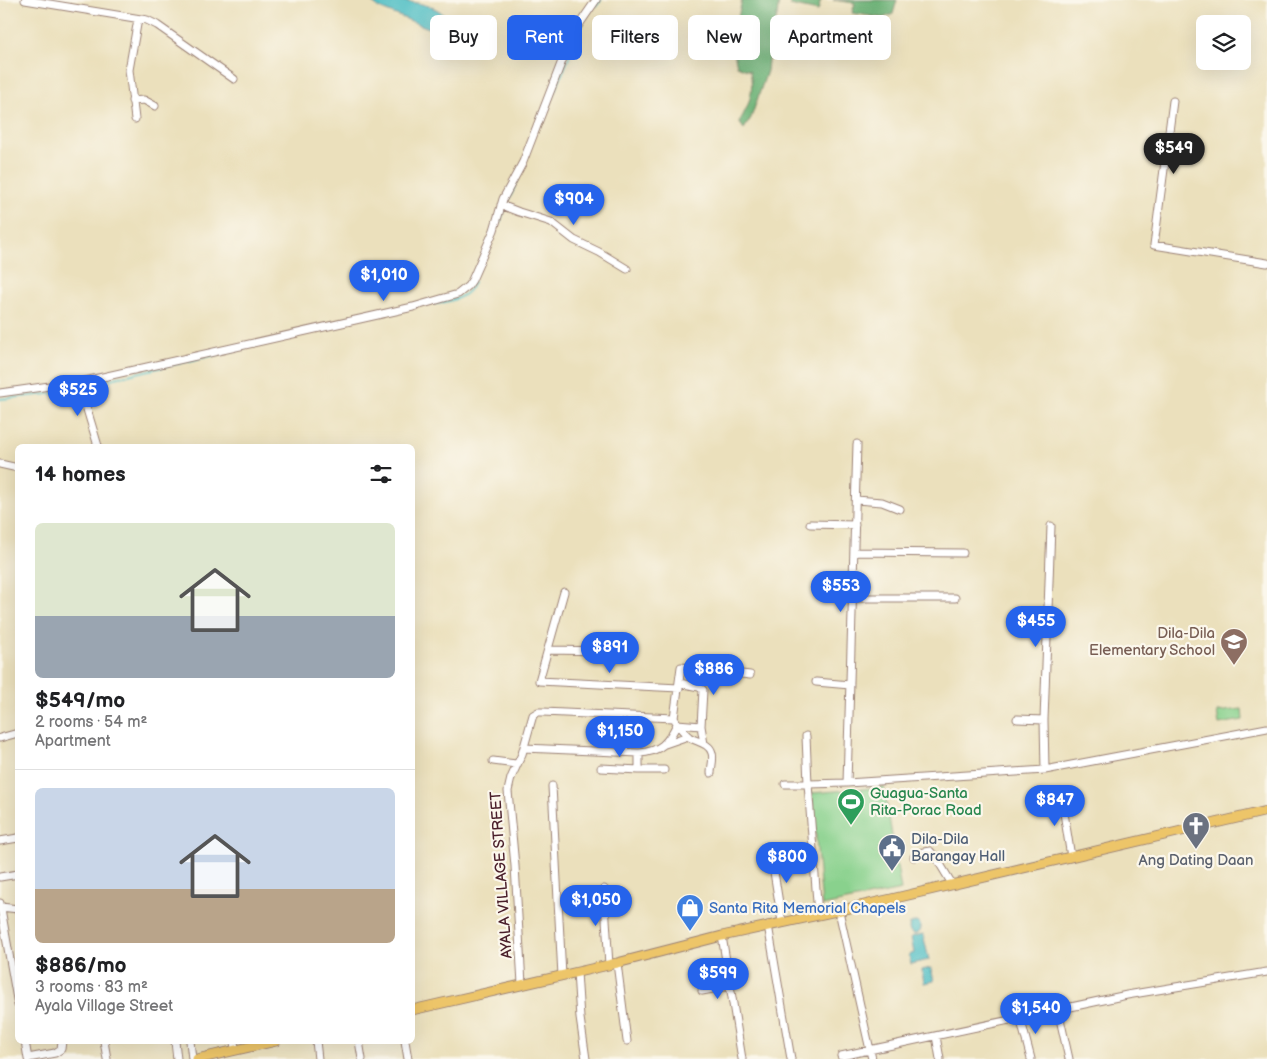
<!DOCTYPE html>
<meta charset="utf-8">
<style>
:root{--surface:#fff;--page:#f2f2f2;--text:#202124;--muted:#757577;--line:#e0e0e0;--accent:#2563eb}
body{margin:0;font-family:"Balsamiq Sans",sans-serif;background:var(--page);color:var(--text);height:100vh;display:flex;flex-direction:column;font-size:19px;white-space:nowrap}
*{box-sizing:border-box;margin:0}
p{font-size:16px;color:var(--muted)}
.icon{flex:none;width:28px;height:28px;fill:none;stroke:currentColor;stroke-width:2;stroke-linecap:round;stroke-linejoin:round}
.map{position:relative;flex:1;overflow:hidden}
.details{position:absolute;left:15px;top:444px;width:400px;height:600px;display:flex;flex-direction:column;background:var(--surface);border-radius:8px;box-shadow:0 5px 20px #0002}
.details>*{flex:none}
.guide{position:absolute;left:430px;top:15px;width:475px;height:45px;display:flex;gap:10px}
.fabs{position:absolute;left:1196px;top:15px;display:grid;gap:10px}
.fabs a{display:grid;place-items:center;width:55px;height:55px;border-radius:8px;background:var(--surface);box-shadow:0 5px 20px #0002;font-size:25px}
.price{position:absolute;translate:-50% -42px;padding:0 11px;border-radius:18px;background:var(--accent);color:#fff;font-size:16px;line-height:32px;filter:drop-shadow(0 1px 2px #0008)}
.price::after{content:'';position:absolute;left:50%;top:30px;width:15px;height:11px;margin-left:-8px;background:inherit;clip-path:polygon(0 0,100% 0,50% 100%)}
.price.current{background:#222;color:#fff}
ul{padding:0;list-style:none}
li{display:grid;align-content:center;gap:10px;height:265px;padding:0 20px}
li+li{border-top:1px solid var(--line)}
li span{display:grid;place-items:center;height:155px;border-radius:8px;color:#555}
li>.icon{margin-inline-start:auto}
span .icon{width:90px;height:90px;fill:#fffc;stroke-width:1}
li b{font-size:21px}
h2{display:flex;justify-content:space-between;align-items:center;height:60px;padding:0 20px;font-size:21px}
.chip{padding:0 18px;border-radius:8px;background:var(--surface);box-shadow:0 5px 20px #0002;font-size:18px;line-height:45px}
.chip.current{background:var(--accent);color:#fff}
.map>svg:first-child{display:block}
.green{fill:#89d18d;stroke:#6a785c}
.forest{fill:#6eb378;stroke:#5c6952}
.water{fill:#51bfc5;stroke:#4e6f78}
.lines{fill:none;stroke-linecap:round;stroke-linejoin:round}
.stream{stroke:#51bfc5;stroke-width:2}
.minor-casing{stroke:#9a8074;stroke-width:9}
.major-casing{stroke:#9a8074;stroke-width:11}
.minor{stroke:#fff;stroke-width:7}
.major{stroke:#edc569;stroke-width:9}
.labels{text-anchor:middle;stroke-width:4.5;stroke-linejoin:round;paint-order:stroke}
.education-label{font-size:15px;fill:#785e54;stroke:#fbf7ec;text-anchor:end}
.leisure-label{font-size:15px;fill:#27864d;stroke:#fbf7ec;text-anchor:start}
.service-label{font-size:15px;fill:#4e5e75;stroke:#fbf7ec;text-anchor:start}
.worship-label{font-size:15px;fill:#5b616d;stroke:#fbf7ec}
.street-label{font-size:15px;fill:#4a1f2b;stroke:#fbf7ec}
.shop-label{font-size:15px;fill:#366cbe;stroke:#fbf7ec;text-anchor:start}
</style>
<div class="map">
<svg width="1267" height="1059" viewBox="0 0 1267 1059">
<rect width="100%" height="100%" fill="#fbf7ec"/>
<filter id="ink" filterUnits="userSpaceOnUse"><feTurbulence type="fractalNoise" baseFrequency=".02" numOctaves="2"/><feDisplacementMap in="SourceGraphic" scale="10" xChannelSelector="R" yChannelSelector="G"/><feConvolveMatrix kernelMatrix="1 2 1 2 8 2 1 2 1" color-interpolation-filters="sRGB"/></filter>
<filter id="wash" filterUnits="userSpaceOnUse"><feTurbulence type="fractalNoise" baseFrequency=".0096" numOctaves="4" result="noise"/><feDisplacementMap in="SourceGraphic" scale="20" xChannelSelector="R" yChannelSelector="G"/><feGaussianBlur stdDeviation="1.12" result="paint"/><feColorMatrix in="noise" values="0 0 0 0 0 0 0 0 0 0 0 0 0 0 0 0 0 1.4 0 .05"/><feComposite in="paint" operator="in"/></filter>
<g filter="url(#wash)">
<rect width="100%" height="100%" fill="#ebe0bc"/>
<!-- green -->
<path class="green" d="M1242 709 1243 720 1219 724 1217 712Z
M884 787 901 890 822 906 812 793Z"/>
<!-- forest -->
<path class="forest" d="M742 0H779L777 16 769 51 767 71 751 118 744 129 739 122C750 104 754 92 750 71L737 66 732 44Z
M791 0 796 1 797 0H821L818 11 790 5Z
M833 0H897L893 14 883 18 852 13 855 3Z"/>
<!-- water -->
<path class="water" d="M368 0C389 0 429 0 443 14L437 28 431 29 379 8Z
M909 928a6 6 0 1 1 12 0a6 6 0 1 1-12 0Z
M923 934 929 960 911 964 909 955 914 953 911 937Z
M931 968 934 981 924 983 922 970Z"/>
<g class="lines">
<!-- stream -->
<path class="stream" d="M596 6 601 0
M543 119 583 24
M507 204 519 176
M500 222 505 208
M435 304C451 301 468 298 474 282
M89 384 245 348
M0 399 58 393 84 386"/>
</g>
</g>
<g filter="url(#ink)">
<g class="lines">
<defs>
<path id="minor" d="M25 0 147 20 157 25 234 79
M132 101 144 100 155 106
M1173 101 1154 245 1267 263
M135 119 129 70 138 19
M501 205 519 212 551 222 574 240 599 252 627 269
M85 381 87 392 86 406 98 446
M0 393 85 381 413 307 458 294 468 286 472 280 494 230 503 199 523 162 572 35 596 0
M0 464 18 468
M856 500 882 502 900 509
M810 524 855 525
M854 552 963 553
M564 592 539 681 679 688
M853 598H955
M549 650 607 651
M816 682 850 685
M679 683 699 687 703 690 701 726 704 744
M674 718 681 667 750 675
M1017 719 1044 720
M806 736 808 784 847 783 1045 770 1267 728
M0 738 18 733
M665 744 688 736
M524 748 639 753
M493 761 516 764
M601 768 639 770
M664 770H639V753C660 752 668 743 677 724L701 726
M1045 770 1044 720 1051 526
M847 783 857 444
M785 784H808L818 915
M552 786 562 976
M1061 794 1071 857
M0 841 18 838
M773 848 774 872 782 922
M914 857 918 853 930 851 937 859 952 884
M0 877 18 874
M604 889 609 965
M0 903 18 1005
M1 907 18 909
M839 911 872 1059
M768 925 791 1059
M722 936 742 1059
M617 963 627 1041
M577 972 580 1018 586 1059
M522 984 515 866 508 791 511 778 522 754 533 715 538 712H543L674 718C678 725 683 732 689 737 696 742 710 743 712 753 714 759 711 767 711 773
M702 991 729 986
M1058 1010 1069 1059
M1020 1017 1031 1059
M936 1036 940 1059
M25 1041 28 1059
M104 1041 107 1059
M175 1041 177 1059
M190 1041 192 1059
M234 1041 235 1050
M316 1041 318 1059
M359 1041 362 1059
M405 1041 408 1059
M841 1056 1127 995 1267 972
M28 1058 55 1053 61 1049 62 1041"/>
<path id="major" d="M412 1010 617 963 722 936 887 900 1267 811
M197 1059 276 1041"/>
</defs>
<!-- minor casing -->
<use href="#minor" class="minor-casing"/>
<!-- major casing -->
<use href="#major" class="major-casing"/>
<!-- minor -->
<use href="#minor" class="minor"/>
<!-- major -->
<use href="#major" class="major"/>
</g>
</g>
<!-- icons -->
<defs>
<symbol id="school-pin" viewBox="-11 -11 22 30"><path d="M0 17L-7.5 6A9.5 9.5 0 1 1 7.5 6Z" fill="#8d6e63" stroke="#fbf7ec"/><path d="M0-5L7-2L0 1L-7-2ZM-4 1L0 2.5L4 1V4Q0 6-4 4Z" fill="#fff"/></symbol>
<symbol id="stadium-pin" viewBox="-11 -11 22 30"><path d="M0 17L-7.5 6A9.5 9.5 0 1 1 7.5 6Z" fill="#2e9e5b" stroke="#fbf7ec"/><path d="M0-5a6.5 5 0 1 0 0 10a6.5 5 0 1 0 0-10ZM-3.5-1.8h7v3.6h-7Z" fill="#fff"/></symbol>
<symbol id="church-pin" viewBox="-11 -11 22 30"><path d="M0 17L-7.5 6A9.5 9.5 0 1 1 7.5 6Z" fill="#6b7280" stroke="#fbf7ec"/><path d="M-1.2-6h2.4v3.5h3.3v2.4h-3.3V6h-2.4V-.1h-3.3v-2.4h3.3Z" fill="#fff"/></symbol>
<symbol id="civic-pin" viewBox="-11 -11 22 30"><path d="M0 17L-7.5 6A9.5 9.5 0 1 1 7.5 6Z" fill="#5c6f8a" stroke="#fbf7ec"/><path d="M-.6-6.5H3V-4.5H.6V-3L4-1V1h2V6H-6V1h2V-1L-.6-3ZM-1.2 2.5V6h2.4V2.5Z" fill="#fff"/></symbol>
<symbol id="shop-pin" viewBox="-11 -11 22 30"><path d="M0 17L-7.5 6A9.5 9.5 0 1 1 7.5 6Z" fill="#3f7fe0" stroke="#fbf7ec"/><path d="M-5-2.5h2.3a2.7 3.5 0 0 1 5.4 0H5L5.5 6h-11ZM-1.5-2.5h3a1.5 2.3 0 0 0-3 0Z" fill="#fff"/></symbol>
</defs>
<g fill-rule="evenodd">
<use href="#school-pin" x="1218" y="626" width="32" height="43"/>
<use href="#stadium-pin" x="835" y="786" width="32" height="43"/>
<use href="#church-pin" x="1180" y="810" width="32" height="43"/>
<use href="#civic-pin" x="876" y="832" width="32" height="43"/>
<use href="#shop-pin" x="674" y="892" width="32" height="43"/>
</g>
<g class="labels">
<!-- education labels -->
<g class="education-label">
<text x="1215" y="638">Dila-Dila<tspan x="1215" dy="17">Elementary School</tspan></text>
</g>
<!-- leisure labels -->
<g class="leisure-label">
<text x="870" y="798">Guagua-Santa<tspan x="870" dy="17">Rita-Porac Road</tspan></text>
</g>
<!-- service labels -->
<g class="service-label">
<text x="911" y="844">Dila-Dila<tspan x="911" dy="17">Barangay Hall</tspan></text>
</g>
<!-- worship labels -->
<g class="worship-label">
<text x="1196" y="865">Ang Dating Daan</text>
</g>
<!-- street labels -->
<g class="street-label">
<text transform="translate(501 875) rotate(-94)" y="5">AYALA VILLAGE STREET</text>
</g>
<!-- shop labels -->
<g class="shop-label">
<text x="709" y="913">Santa Rita Memorial Chapels</text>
</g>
</g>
</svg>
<div class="fabs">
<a><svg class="icon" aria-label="layers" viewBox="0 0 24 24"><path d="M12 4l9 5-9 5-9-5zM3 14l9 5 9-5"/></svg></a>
</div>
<b class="price current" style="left:1174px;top:175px">$549</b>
<b class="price" style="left:574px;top:226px">$904</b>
<b class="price" style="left:384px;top:302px">$1,010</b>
<b class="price" style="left:78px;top:417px">$525</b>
<b class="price" style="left:841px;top:613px">$553</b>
<b class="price" style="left:1036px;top:648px">$455</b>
<b class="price" style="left:610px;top:674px">$891</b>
<b class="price" style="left:714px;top:696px">$886</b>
<b class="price" style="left:620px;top:758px">$1,150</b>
<b class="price" style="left:1055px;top:827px">$847</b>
<b class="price" style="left:787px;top:884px">$800</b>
<b class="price" style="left:596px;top:927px">$1,050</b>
<b class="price" style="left:718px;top:1000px">$599</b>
<b class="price" style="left:1036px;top:1035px">$1,540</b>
<div class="guide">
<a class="chip">Buy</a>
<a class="chip current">Rent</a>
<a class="chip">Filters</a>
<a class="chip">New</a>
<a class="chip">Apartment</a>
</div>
<section class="details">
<h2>14 homes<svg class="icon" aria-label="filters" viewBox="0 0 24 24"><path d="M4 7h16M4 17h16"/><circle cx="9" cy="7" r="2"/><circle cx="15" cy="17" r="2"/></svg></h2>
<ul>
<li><span style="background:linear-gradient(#dfe7d0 60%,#9aa5b1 0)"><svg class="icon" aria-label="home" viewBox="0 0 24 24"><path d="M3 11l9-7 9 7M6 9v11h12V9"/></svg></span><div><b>$549/mo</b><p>2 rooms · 54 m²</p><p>Apartment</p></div></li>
<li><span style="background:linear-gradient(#c9d6e8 65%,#b9a48a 0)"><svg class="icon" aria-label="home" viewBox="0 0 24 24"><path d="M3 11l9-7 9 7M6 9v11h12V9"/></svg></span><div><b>$886/mo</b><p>3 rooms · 83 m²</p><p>Ayala Village Street</p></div></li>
</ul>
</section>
</div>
